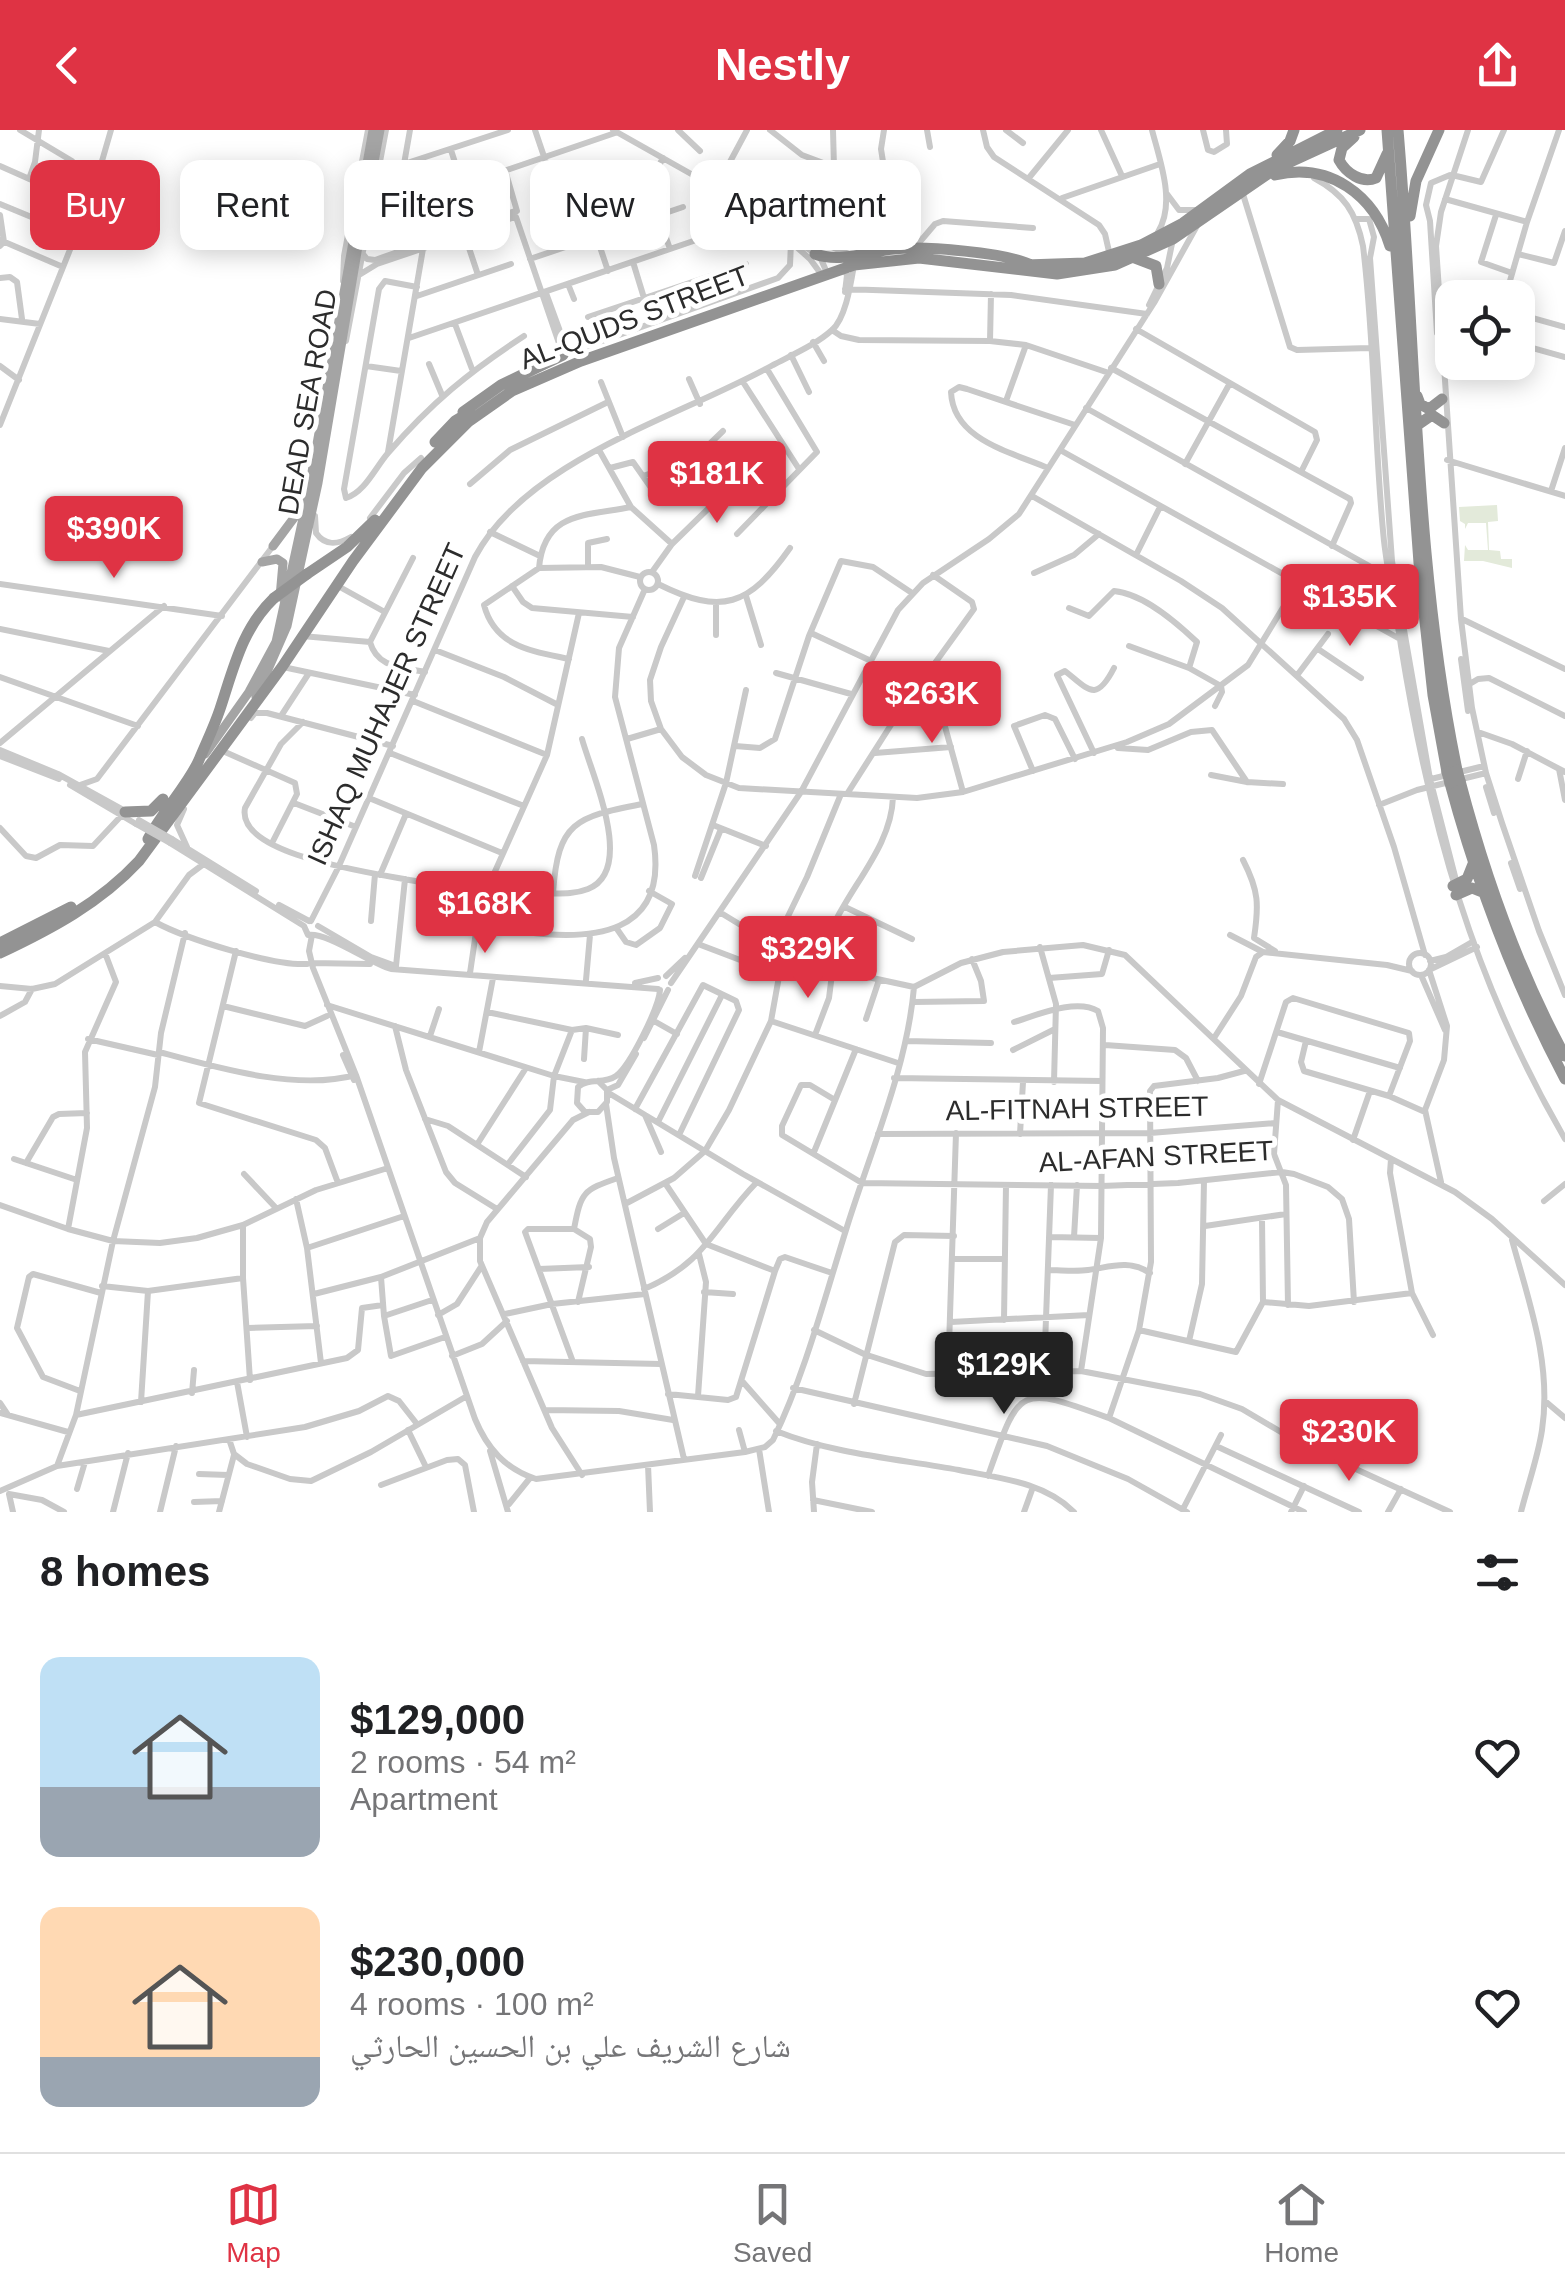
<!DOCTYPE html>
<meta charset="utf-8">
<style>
:root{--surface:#fff;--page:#f2f2f2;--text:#202124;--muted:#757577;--line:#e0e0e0;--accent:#df3344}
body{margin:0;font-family:Arial,"Noto Naskh Arabic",sans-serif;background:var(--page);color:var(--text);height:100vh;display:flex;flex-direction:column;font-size:38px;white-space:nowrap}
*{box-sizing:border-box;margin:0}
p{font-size:32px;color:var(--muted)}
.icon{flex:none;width:55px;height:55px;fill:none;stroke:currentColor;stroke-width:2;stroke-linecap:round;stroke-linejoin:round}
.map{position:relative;height:1382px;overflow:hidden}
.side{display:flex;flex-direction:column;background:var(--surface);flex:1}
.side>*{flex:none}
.top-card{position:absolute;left:30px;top:30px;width:1000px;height:90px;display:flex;gap:20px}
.tools{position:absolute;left:1435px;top:150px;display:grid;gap:20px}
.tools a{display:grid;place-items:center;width:100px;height:100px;border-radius:20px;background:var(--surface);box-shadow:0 5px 25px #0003;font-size:50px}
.price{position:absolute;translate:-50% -85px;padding:0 22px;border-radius:10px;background:var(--accent);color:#fff;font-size:32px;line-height:65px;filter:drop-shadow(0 2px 5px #0008)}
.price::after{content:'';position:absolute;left:50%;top:60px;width:30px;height:22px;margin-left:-15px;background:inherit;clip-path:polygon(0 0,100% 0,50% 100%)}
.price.active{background:#222;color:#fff}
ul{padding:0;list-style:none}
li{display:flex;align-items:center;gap:30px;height:250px;padding:0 40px}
li span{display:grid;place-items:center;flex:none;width:280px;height:200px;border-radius:20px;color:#555}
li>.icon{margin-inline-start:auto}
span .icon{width:120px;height:120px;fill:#fffc;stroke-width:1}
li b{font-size:42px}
h2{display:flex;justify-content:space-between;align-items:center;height:120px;padding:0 40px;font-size:42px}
.tag{padding:0 35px;border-radius:20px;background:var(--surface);box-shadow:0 5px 25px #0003;font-size:35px;line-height:90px}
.tag.active{background:var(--accent);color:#fff}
header{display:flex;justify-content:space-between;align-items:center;height:130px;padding:0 40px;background:var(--accent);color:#fff;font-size:45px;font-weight:800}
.dock{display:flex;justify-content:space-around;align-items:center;height:140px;border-top:2px solid var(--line);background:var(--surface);font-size:28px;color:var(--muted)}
.dock a{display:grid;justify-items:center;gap:5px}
.dock .active{color:var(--accent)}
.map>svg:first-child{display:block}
.green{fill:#e3eada}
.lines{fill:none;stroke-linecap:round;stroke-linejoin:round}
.minor{stroke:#c9c9c9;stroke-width:6}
.major{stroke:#a4a4a4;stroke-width:9}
.highway{stroke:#939393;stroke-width:11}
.minor-bridge{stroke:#c9c9c9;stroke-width:6}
.highway-bridge{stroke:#939393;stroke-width:11}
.labels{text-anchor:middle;stroke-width:10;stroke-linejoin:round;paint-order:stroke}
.street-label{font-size:28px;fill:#2c2c2c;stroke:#fff}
</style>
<header><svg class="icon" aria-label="back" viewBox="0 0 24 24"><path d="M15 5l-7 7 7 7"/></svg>Nestly<svg class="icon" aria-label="share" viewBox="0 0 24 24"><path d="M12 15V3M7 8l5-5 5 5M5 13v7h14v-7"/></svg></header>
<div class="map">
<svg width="1565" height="1382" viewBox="0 0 1565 1382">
<rect width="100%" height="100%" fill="#fff"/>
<!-- green -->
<path class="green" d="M1497 375 1498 391 1488 392 1489 420 1500 421 1501 429H1512V438L1483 431H1464L1465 415 1468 420H1488L1486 393H1468L1465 399V394L1460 391 1459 377Z"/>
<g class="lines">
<!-- minor -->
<path class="minor" d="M20 0 72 31
M535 0 573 112
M613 0 716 58 813 122 821 129 827 143
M678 0 700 21
M770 0 802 25 834 37
M833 0 834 37 841 75
M884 0 881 19 889 70 918 117
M927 0 930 17
M983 0 987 17 994 27 1099 95 1105 104 1110 126
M1006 0 1023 13
M1101 0 1122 46
M1152 0C1160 31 1176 73 1158 102
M1203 0 1208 20 1214 22 1227 14 1226 0
M1468 0 1441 82 1436 116 1461 489 1472 578 1486 643 1502 693 1539 801 1565 865
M451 20 462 55
M404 34 508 0
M0 36 88 75
M587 36 596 66
M505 40 517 81
M727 40 824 114 849 124
M1452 45 1481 52 1504 0
M1314 48C1344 64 1356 82 1363 116 1375 214 1374 313 1384 411 1388 446 1396 481 1401 516 1430 696 1473 850 1565 1009
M29 49 35 32 39 0
M1028 49 1068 0
M716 58 747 0
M1242 61 1290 217 1297 220 1370 218
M1167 64 1179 80H1197
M592 68 603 103
M1062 68 1160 34
M1445 69 1527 92
M0 74 75 105
M396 78 615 3
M561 79 646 49 656 41 663 28
M0 85 4 112 0 116
M658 85 670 119
M1496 85 1481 132 1512 143
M516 87 563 225 778 148 790 135 791 113
M1355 89H1369L1374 107 1370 128 1392 431 1430 649 1457 754
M392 102 410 0
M782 104 810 129 821 144
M596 105 608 141
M465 106 478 145
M0 110 63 137
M918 114 935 94 943 91 1033 98
M363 124 367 129 375 130 515 81
M1518 124 1554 133 1565 101
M530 129 683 77
M633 132 644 168
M843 138 847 145 845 162
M359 145 377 134 515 87
M0 148 10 147 17 152 22 189
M343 151 344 126 368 0
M568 154 574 169
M417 157 385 151 379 159 344 359 346 368C365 362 375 338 388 323 431 273 469 242 524 206
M845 159 1011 165 1147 184
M546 163 568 223
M417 166 511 134
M1505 168 1527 92 1559 0
M1439 172 1453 168
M1149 175 1167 138 1173 109
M1518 184 1565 197
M588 187 746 134
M0 189 40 194
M455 194 472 239
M1136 199 1315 302 1317 310 1301 342
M832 200 841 206 859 210 990 211 1026 215 1109 243
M1437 203 1430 91 1426 75 1431 53 1450 45
M409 208 708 106 737 72
M346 211 386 0
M990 211 991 164
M813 212 824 231
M1518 214 1565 227
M1526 216 1532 188
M791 225 809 262
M429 234 442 265
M0 236 19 250
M366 236 401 241
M1111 238 1350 369 1351 373 1332 416
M689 249 700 274
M601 252 623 307
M743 252 799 339
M1006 271 1026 215
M1086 278 1389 447
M0 295 93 62 111 0
M599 320 631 377 672 414
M1060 320 1400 509
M388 322 424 113
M1447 330 1565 366
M1185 334 1230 253
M752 337 777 362
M610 338 633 332 654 362 659 363 723 301
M1048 338C1011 322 953 310 951 262L959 257 967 259 1075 295
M643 346 692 329
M470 354 510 320 608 272
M1551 361 1565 318
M1032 366 1181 451 1222 478 1344 589 1357 610 1394 717 1425 825
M315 386 316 403C325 416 337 415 351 407
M370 388 404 343 421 328
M490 402 540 426
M737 404 817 322 767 239
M1136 425 1160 377
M413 428 370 512C377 538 402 537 425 542
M588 437V413L607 409
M539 438C544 381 586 386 631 377
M640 451a9 9 0 1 1 18 0a9 9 0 1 1-18 0Z
M652 442 672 414 758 330
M1034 443 1074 425 1099 404
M0 454 222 486
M658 454C722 486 749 476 790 418
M338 456 383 481
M512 456 523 472 532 478 633 487
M746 466 761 515
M684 467 661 517 650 550 651 571 661 599 682 627 706 645 739 658 917 668 963 662 1127 612 1169 594 1248 535 1298 453
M716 473V505
M1069 478 1089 486 1114 461C1144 464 1176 492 1197 512L1189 538
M1462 489 1565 539
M1369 494 1385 485 1394 475
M0 499 109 521
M811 503 869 530
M302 506 370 512
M1129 516 1189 538 1221 556 1222 562 1215 576
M1318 519 1361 548
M435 520 504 547 558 575
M569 529C532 521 495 517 484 475L539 438 601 437 640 447
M1461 529 1468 581
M283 537 415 565
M776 543 851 564
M1298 544 1328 504
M0 547 138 596
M1468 555 1478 549 1489 548 1565 586
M914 562 941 582 963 662
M413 571 547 625
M281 586 309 543
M251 588 255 583H267L393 616
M303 592 281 614 245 678C235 729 394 745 429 754 447 758 463 767 480 775
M1478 602 1512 614 1565 642
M582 609C592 645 636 740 588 759 568 767 546 761 526 765L521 794 525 802C592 811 667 805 654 715L615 567 619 518 645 459
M627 609 661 599
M0 613 164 476
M735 616 760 618 775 609 809 506 841 431 873 437 912 463
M1118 618 1148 620 1191 602 1212 600 1247 652
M0 620 58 644 125 681
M225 622 295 653 297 664 272 713
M390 623 524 676
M875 623 951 617
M1094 623 1057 545 1065 541C1089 560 1096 573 1114 538
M0 626 59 649
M1559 639 1565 670
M1033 641 1014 596 1045 585 1055 589 1075 629
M1211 645 1247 652 1283 654
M1518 649 1527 621
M1427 650 1484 636
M70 655 136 694
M80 655 97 649 273 416
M1486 657 1494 683
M847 664 896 587 974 479 972 472 933 445
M369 668 502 723
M294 673 356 697
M1379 675 1417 660 1486 643
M184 679 177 695 187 717
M713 695 766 716
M0 698 26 726 36 728 60 715 93 716 122 685
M172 709 256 761
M170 713 304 796 308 805C327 802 368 832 391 839L658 859
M1243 730C1259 761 1259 775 1254 808L1275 821
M1511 733 1520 759
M380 745 406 684
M695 746 726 653 746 560
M701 748 721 699
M553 763C558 692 575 687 642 674
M279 775 309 791
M845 777 912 809
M721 783 744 797
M431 790 433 755
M311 791 338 738 475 427C527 329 680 287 773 235 792 225 817 214 832 200 846 188 851 152 854 135
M371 791 375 744
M155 792C186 809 273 836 307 834
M318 796 371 827 393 835
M617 799 626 812 636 815 660 798 672 774 649 761
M312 805 309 821 313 838 356 945 475 1289C487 1318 505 1339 536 1349L745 1322 765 1317 773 1310C805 1244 824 1170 846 1100 870 1022 907 939 914 857
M1230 805 1263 822 1387 835 1412 841
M698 814 756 836 780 841 854 844 914 857 961 833 1003 822 1083 815 1125 825 1278 970 1455 1062 1492 1089 1565 1155
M1040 817 1056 874 1054 952
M236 821 199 973 316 1010 325 1018 338 1053
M1409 834a11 11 0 1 1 22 0a11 11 0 1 1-22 0Z
M1430 831 1446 827 1472 812
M311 833 370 834
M396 836 405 749
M763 838 807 747 841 664
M1429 840 1447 896 1444 930 1425 980 1441 1052
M1429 840 1477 817
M470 843 480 775 547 625 579 483
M821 844C821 779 891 732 893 667
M1421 845 1445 900
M666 846 685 828
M1049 848 1102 844 1109 820
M586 850 590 805
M635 853 658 848
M671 853 801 662 898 480 923 453 989 409 1019 384 1154 173 1198 94
M0 856 32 859 55 854 155 792 189 745 205 733
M913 872 984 871 981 851 972 829
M327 875 554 946 584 952
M223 876 305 896 327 886
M487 882 572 900 586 898 618 905
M0 886 25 872 32 859
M866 889 879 850
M654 891 677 904
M771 891 898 933
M1014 892C1037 885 1076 868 1098 881L1103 898 1101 1108 1081 1241
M395 896 406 940 446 1042 455 1053 497 1079
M1277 902 1400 938
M815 905 829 868 832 844
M430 906 439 879
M644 908 668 860
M1214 908 1241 866 1256 827 1263 822
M88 909 158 925
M906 911 991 913
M1306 911 1301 932 1304 941 1389 966 1425 982
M1105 915 1175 920 1186 928 1198 951
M1013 920 1055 899
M159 922C218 938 296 961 356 945
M479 922 493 848
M343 925 354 950
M584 929 586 898
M894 948 1102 951
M598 951 607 960V972L598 982H585L577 973 578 957C590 947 603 955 616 946 630 936 659 877 660 860
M1259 954 1286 872 1293 868 1409 903 1410 911 1389 966
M607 960 618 955 636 924
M607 962 743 1044 845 1101
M835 970 810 955H801L782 996V1005L862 1053 1102 1056 1178 1053 1282 1042 1294 1044 1328 1057 1342 1069 1349 1089 1354 1172
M1278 970 1274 1024 1286 1055 1288 1175
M606 974 614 1028 684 1329
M635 979 703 855 736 871 739 880 679 1005
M645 985 661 1022
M425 989 448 996 526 1047
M658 992 722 865
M878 1004 1150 1003 1276 993
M1020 1004 1023 952
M1353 1010 1370 961
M478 1013 526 938
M814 1022 856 919
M14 1029 77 1050
M1391 1029 1390 1043 1412 1163 1433 1205
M26 1033 53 987 59 984 87 983
M508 1034 550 980 554 946 572 900
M244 1044 276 1078
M665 1053 706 1114 775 1141 736 1267 728 1270 668 1264
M296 1069 307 1118 321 1233
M1544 1071 1565 1054
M625 1074 674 1048 705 1021 729 980 771 891 780 841
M0 1075 68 1099 113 1111 160 1113 197 1108 243 1095 316 1060 388 1038
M243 1095V1148L250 1250
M1205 1096 1286 1084
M68 1099 87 998 85 922 116 852 105 823
M658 1099 684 1083
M1049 1107 1101 1108
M1074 1107 1077 1055
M1512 1110C1529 1172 1552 1234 1542 1300 1538 1327 1528 1354 1521 1382
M307 1118 404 1086
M953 1129H1005
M539 1139 589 1137
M1048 1140C1061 1140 1075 1142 1088 1140 1110 1137 1129 1129 1150 1143
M775 1141 780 1129 785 1127 832 1143
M381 1147 384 1186 432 1170
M102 1156 148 1161 243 1148
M644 1159C706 1133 714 1096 757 1052
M704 1162 733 1164
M314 1164 381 1147 480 1108
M578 1172 591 1117 590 1109 574 1099C581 1062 583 1060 618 1048
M1263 1172 1309 1176 1412 1163
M505 1184 552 1174 645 1164
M438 1185 457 1174 481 1137
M384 1186 391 1226 445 1207
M1004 1190 1006 1055
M951 1192 1089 1185
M248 1198 317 1196
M814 1200 864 1224 926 1244 1081 1241 1200 1264 1242 1279 1303 1315 1450 1382
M1139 1200 1236 1222 1263 1172 1262 1089
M1189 1211 1202 1154 1204 1051
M1045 1215 1051 1055
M452 1226 482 1214 507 1191
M523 1231 661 1234
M573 1232 525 1102 528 1099H574
M948 1246 956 1003
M742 1251 779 1293
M237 1252 247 1307
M793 1258 1047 1316 1128 1349 1187 1382
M80 1261 43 1247 17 1198 29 1147 33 1144 101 1163
M192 1263 194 1240
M698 1266 706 1152 699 1124
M1545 1271 1565 1288
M141 1272 148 1161
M0 1273 8 1285
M854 1274 895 1112 904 1105 954 1106
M545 1280 619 1281 673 1290
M0 1283 68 1302
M76 1285 347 1228 358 1220 362 1178 383 1175
M1109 1288 1304 1382
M408 1300 426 1337
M739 1300 745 1322
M776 1301C833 1324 899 1329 959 1340 999 1348 1044 1352 1074 1382
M229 1309 234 1324 247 1334 290 1349 311 1351 371 1322 467 1266
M1216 1316 1359 1382
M759 1319 769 1382
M490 1321 508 1382
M648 1335 650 1382
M57 1336 76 1285 113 1111 155 957 161 903 185 803
M199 1344 228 1345
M582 1345 552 1298 480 1131V1108L487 1092 573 990 589 982
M988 1346C1020 1255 1018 1255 1109 1288L1139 1200 1151 1132 1150 961 1154 956 1218 948 1244 941
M381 1355 447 1330 458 1329 465 1335 474 1382
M77 1359 85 1332
M0 1361 57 1336 305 1297 359 1281 388 1266 399 1271 417 1294
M9 1364 42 1370 64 1382
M9 1364 13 1382
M813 1370 872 1382
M194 1372 222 1371
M509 1374 530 1348
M1183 1379 1221 1305
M113 1382 128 1323
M160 1382 176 1316
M219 1382 234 1325
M814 1382 812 1352 817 1314
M1024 1382 1033 1357
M1291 1382 1304 1356
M1388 1382 1401 1359"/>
<!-- major -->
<path class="major" d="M361 101 380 0
M273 416 302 377
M262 432 277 429 283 433 280 467
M256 567 287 496 318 353 358 116
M205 624 249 562 276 512 307 370 373 0"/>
<!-- highway -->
<path class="highway" d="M1387 0 1420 446 1433 565 1447 642
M1398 0C1416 210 1414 434 1457 640
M1354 7 1342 18 1339 30C1346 43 1362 54 1376 48L1387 24
M1277 25 1290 11 1294 0
M1275 45C1330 32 1374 65 1390 116
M1410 86 1416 51 1439 0
M815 124C840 133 867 122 893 119 923 116 1008 122 1033 136
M1135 128 1156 136 1159 154
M1026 135 1085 133 1141 115 1183 93 1250 44 1337 0
M1417 266 1420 274 1429 279 1442 269
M463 282 501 255 563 225
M1419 294 1432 285 1444 293
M435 312 455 291 470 282
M307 444 347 417 375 390
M1460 651C1485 746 1518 840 1565 926
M1450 653C1478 757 1515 854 1565 949
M125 682 151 681 163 669
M148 709C162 682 188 655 199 630 206 613 214 597 220 579 234 537 242 499 274 468
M1453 756 1467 749 1473 734
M1456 765 1472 758 1482 762
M0 813 71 777
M0 823C51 799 100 773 139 731L282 537 353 431 422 338 468 292 512 261 581 231 854 135 919 128 1057 144 1115 135 1173 109 1275 39 1360 0"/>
<!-- minor-bridge -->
<path class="minor-bridge" d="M139 690 172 709
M136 694 170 713"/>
<!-- highway-bridge -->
<path class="highway-bridge" d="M274 468 307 444
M1457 640 1460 651
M1447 642 1450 653"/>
</g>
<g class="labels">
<!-- street labels -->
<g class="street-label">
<text transform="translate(634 187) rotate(-21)" y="10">AL-QUDS STREET</text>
<text transform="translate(307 272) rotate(-80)" y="10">DEAD SEA ROAD</text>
<text transform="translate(386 574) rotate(-66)" y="10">ISHAQ MUHAJER STREET</text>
<text transform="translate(1077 978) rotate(-1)" y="10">AL-FITNAH STREET</text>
<text transform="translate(1156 1026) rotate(-3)" y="10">AL-AFAN STREET</text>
</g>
</g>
</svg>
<div class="tools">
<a><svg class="icon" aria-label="locate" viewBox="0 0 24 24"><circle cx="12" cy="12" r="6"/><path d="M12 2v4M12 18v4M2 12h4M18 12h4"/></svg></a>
</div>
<b class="price" style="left:717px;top:396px">$181K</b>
<b class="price" style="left:114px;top:451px">$390K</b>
<b class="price" style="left:1350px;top:519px">$135K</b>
<b class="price" style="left:932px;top:616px">$263K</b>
<b class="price" style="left:485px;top:826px">$168K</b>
<b class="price" style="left:808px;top:871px">$329K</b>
<b class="price active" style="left:1004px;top:1287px">$129K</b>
<b class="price" style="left:1349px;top:1354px">$230K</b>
<div class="top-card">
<a class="tag active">Buy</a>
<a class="tag">Rent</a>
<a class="tag">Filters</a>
<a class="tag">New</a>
<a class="tag">Apartment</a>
</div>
</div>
<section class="side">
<h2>8 homes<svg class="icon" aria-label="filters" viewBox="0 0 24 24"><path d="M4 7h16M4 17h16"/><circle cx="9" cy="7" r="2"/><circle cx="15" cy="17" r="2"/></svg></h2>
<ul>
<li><span style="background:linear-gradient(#bfe0f5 65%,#9aa5b1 0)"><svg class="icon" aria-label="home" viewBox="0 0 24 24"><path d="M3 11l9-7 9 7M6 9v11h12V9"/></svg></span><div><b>$129,000</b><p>2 rooms · 54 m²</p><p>Apartment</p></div><svg class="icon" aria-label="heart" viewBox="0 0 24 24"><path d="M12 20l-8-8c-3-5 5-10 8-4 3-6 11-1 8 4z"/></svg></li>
<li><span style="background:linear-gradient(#ffd9b3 75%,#9aa5b1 0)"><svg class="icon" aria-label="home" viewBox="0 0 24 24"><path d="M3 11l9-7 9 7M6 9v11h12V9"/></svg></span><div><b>$230,000</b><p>4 rooms · 100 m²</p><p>شارع الشريف علي بن الحسين الحارثي</p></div><svg class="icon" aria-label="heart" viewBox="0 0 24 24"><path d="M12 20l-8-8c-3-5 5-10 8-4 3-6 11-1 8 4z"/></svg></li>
</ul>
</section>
<nav class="dock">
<a class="active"><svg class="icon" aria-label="map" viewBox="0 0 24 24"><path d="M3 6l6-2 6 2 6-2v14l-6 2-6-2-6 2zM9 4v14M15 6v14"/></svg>Map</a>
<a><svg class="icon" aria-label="saved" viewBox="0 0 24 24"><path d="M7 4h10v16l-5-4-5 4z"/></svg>Saved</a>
<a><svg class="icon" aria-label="home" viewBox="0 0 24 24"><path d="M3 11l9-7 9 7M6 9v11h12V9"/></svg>Home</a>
</nav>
